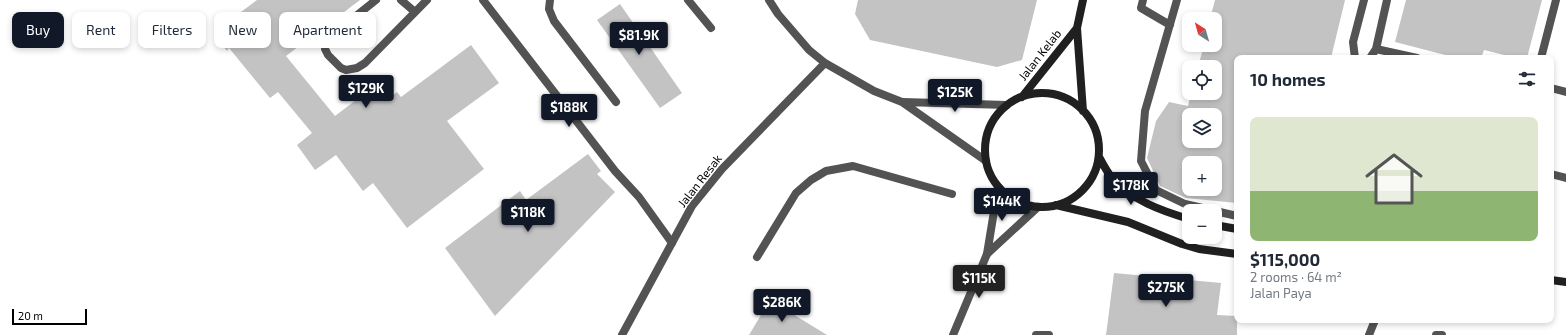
<!DOCTYPE html>
<meta charset="utf-8">
<style>
:root{--surface:#fff;--page:#f2f2f3;--text:#1f2937;--muted:#747a83;--accent:#111827}
body{margin:0;font-family:"Exo 2",sans-serif;background:var(--page);color:var(--text);height:100vh;display:flex;flex-direction:column;font-size:15px;white-space:nowrap}
*{box-sizing:border-box;margin:0}
p{font-size:13px;color:var(--muted)}
.icon{flex:none;width:22px;height:22px;fill:none;stroke:currentColor;stroke-width:2;stroke-linecap:round;stroke-linejoin:round}
.map{position:relative;flex:1;overflow:hidden}
.side{position:absolute;left:1234px;top:55px;width:320px;height:268px;display:flex;flex-direction:column;background:var(--surface);border-radius:8px;box-shadow:0 2px 6px #0003}
.side>*{flex:none}
.top-card{position:absolute;left:12px;top:12px;width:380px;height:36px;display:flex;gap:8px}
.needle{width:26px;rotate:323deg}
.tools{position:absolute;left:1182px;top:12px;display:grid;gap:8px}
.tools a{display:grid;place-items:center;width:40px;height:40px;border-radius:8px;background:var(--surface);box-shadow:0 2px 6px #0003;font-size:20px}
.scale{position:absolute;left:12px;bottom:10px;width:75px;box-sizing:border-box;padding-left:4px;border:2px solid #000;border-top:0;font-size:11px;line-height:14px;white-space:nowrap;color:#000;-webkit-text-stroke:3px #fff;paint-order:stroke}
.price{position:absolute;translate:-50% -34px;padding:0 9px;border-radius:4px;background:var(--accent);color:#fff;font-size:13px;line-height:26px;filter:drop-shadow(0 1px 2px #0008)}
.price::after{content:'';position:absolute;left:50%;top:24px;width:12px;height:9px;margin-left:-6px;background:inherit;clip-path:polygon(0 0,100% 0,50% 100%)}
.price.current{background:#222;color:#fff}
ul{padding:0;list-style:none}
li{display:grid;align-content:center;gap:8px;height:212px;padding:0 16px}
li span{display:grid;place-items:center;height:124px;border-radius:8px;color:#555}
li>.icon{margin-inline-start:auto}
span .icon{width:72px;height:72px;fill:#fffc;stroke-width:1}
li b{font-size:17px}
h2{display:flex;justify-content:space-between;align-items:center;height:48px;padding:0 16px;font-size:17px}
.chip{padding:0 14px;border-radius:8px;background:var(--surface);box-shadow:0 2px 6px #0003;font-size:14px;line-height:36px}
.chip.current{background:var(--accent);color:#fff}
.map>svg:first-child{display:block}
.building{fill:#c3c3c3;fill-rule:evenodd}
.lines{fill:none;stroke-linecap:round;stroke-linejoin:round}
.service{stroke:#535353;stroke-width:8}
.minor{stroke:#535353;stroke-width:8}
.tertiary{stroke:#535353;stroke-width:8}
.secondary{stroke:#202020;stroke-width:8}
.labels{text-anchor:middle;stroke-width:3;stroke-linejoin:round;paint-order:stroke}
.street-label{font-size:12px;fill:#000;stroke:#fff}
</style>
<div class="map">
<svg width="1566" height="335" viewBox="0 0 1566 335">
<rect width="100%" height="100%" fill="#fff"/>
<!-- building -->
<path class="building" d="M257 0H360L286 56 335 116 377 84 388 99 397 92 401 97 471 45 499 83 447 121 484 169 407 228 373 183 363 191 336 155 315 170 297 145 312 133 278 92 270 98 229 48 227 51 214 35 222 28 221 27Z
M858 0H1037L1022 60 997 67 870 40 855 14Z
M1215 0H1345L1331 58H1237V203L1186 198 1160 186 1147 158 1156 121 1169 102 1188 106 1191 93H1215V67H1198L1204 45H1215V19H1210ZM1189 115H1215V141H1189ZM1189 163H1215V189H1189Z
M1406 0H1542L1527 58H1517L1484 50 1481 58H1457L1395 42Z
M620 4 682 93 660 108 597 20Z
M588 154 601 171 597 174 615 192 495 316 445 248 520 191 526 200Z
M1114 273 1221 283 1217 315 1237 316V335H1106Z
M770 300 827 335H749Z"/>
<g class="lines">
<!-- service -->
<path class="service" d="M376 0 326 40 325 49 328 55 341 68 346 70 357 68 365 63 427 0
M401 0 415 12
M550 0 549 9 554 21 616 102
M688 0 711 28
M1143 0 1141 8 1170 25
M1177 0 1145 111 1141 161 1156 190 1185 204 1237 216
M1376 49 1417 58
M1355 58 1353 42 1364 0
M1370 58 1376 49 1387 0
M1541 58 1556 0
M1551 88 1566 92
M1551 174 1566 178
M757 257 796 193 811 180 826 171 853 166 952 194
M1036 335H1049
M1436 335H1442"/>
<!-- minor -->
<path class="minor" d="M483 0 615 171 639 197 672 243
M987 254 1038 207
M987 254 998 187
M1369 335 1375 320"/>
<!-- tertiary -->
<path class="tertiary" d="M769 0 778 14 809 50 825 63 874 91 902 102 986 161
M903 102 1007 105
M622 335 692 206 722 169 825 63
M953 335 987 254"/>
<!-- secondary -->
<path class="secondary" d="M1083 0 1077 28 1083 111
M985 150a57 57 0 1 1 114 0a57 57 0 1 1-114 0Z
M1022 97 1077 28
M1099 157C1103 164 1107 172 1112 178 1131 200 1162 211 1189 219
M1056 205 1128 222 1182 244 1199 249 1237 254
M1215 225 1237 229
M1551 280 1566 282"/>
</g>
<g class="labels">
<!-- street labels -->
<g class="street-label">
<text transform="translate(1040 55) rotate(-52)" y="4">Jalan Kelab</text>
<text transform="translate(700 181) rotate(-52)" y="4">Jalan Resak</text>
</g>
</g>
</svg>
<div class="tools">
<a><svg class="needle" viewBox="-14 -14 28 28"><path d="M0-13l5 13h-10z" fill="#e53935"/><path d="M0 13l5-13h-10z" fill="#747a83"/></svg></a>
<a><svg class="icon" aria-label="locate" viewBox="0 0 24 24"><circle cx="12" cy="12" r="6"/><path d="M12 2v4M12 18v4M2 12h4M18 12h4"/></svg></a>
<a><svg class="icon" aria-label="layers" viewBox="0 0 24 24"><path d="M12 4l9 5-9 5-9-5zM3 14l9 5 9-5"/></svg></a>
<a>+</a>
<a>−</a>
</div>
<div class="scale">20 m</div>
<b class="price" style="left:639px;top:56px">$81.9K</b>
<b class="price" style="left:366px;top:109px">$129K</b>
<b class="price" style="left:955px;top:113px">$125K</b>
<b class="price" style="left:569px;top:128px">$188K</b>
<b class="price" style="left:1131px;top:206px">$178K</b>
<b class="price" style="left:1002px;top:222px">$144K</b>
<b class="price" style="left:528px;top:233px">$118K</b>
<b class="price current" style="left:979px;top:299px">$115K</b>
<b class="price" style="left:1166px;top:308px">$275K</b>
<b class="price" style="left:782px;top:323px">$286K</b>
<div class="top-card">
<a class="chip current">Buy</a>
<a class="chip">Rent</a>
<a class="chip">Filters</a>
<a class="chip">New</a>
<a class="chip">Apartment</a>
</div>
<section class="side">
<h2>10 homes<svg class="icon" aria-label="filters" viewBox="0 0 24 24"><path d="M4 7h16M4 17h16"/><circle cx="9" cy="7" r="2"/><circle cx="15" cy="17" r="2"/></svg></h2>
<ul>
<li><span style="background:linear-gradient(#dfe7d0 60%,#8fb573 0)"><svg class="icon" aria-label="home" viewBox="0 0 24 24"><path d="M3 11l9-7 9 7M6 9v11h12V9"/></svg></span><div><b>$115,000</b><p>2 rooms · 64 m²</p><p>Jalan Paya</p></div></li>
</ul>
</section>
</div>
